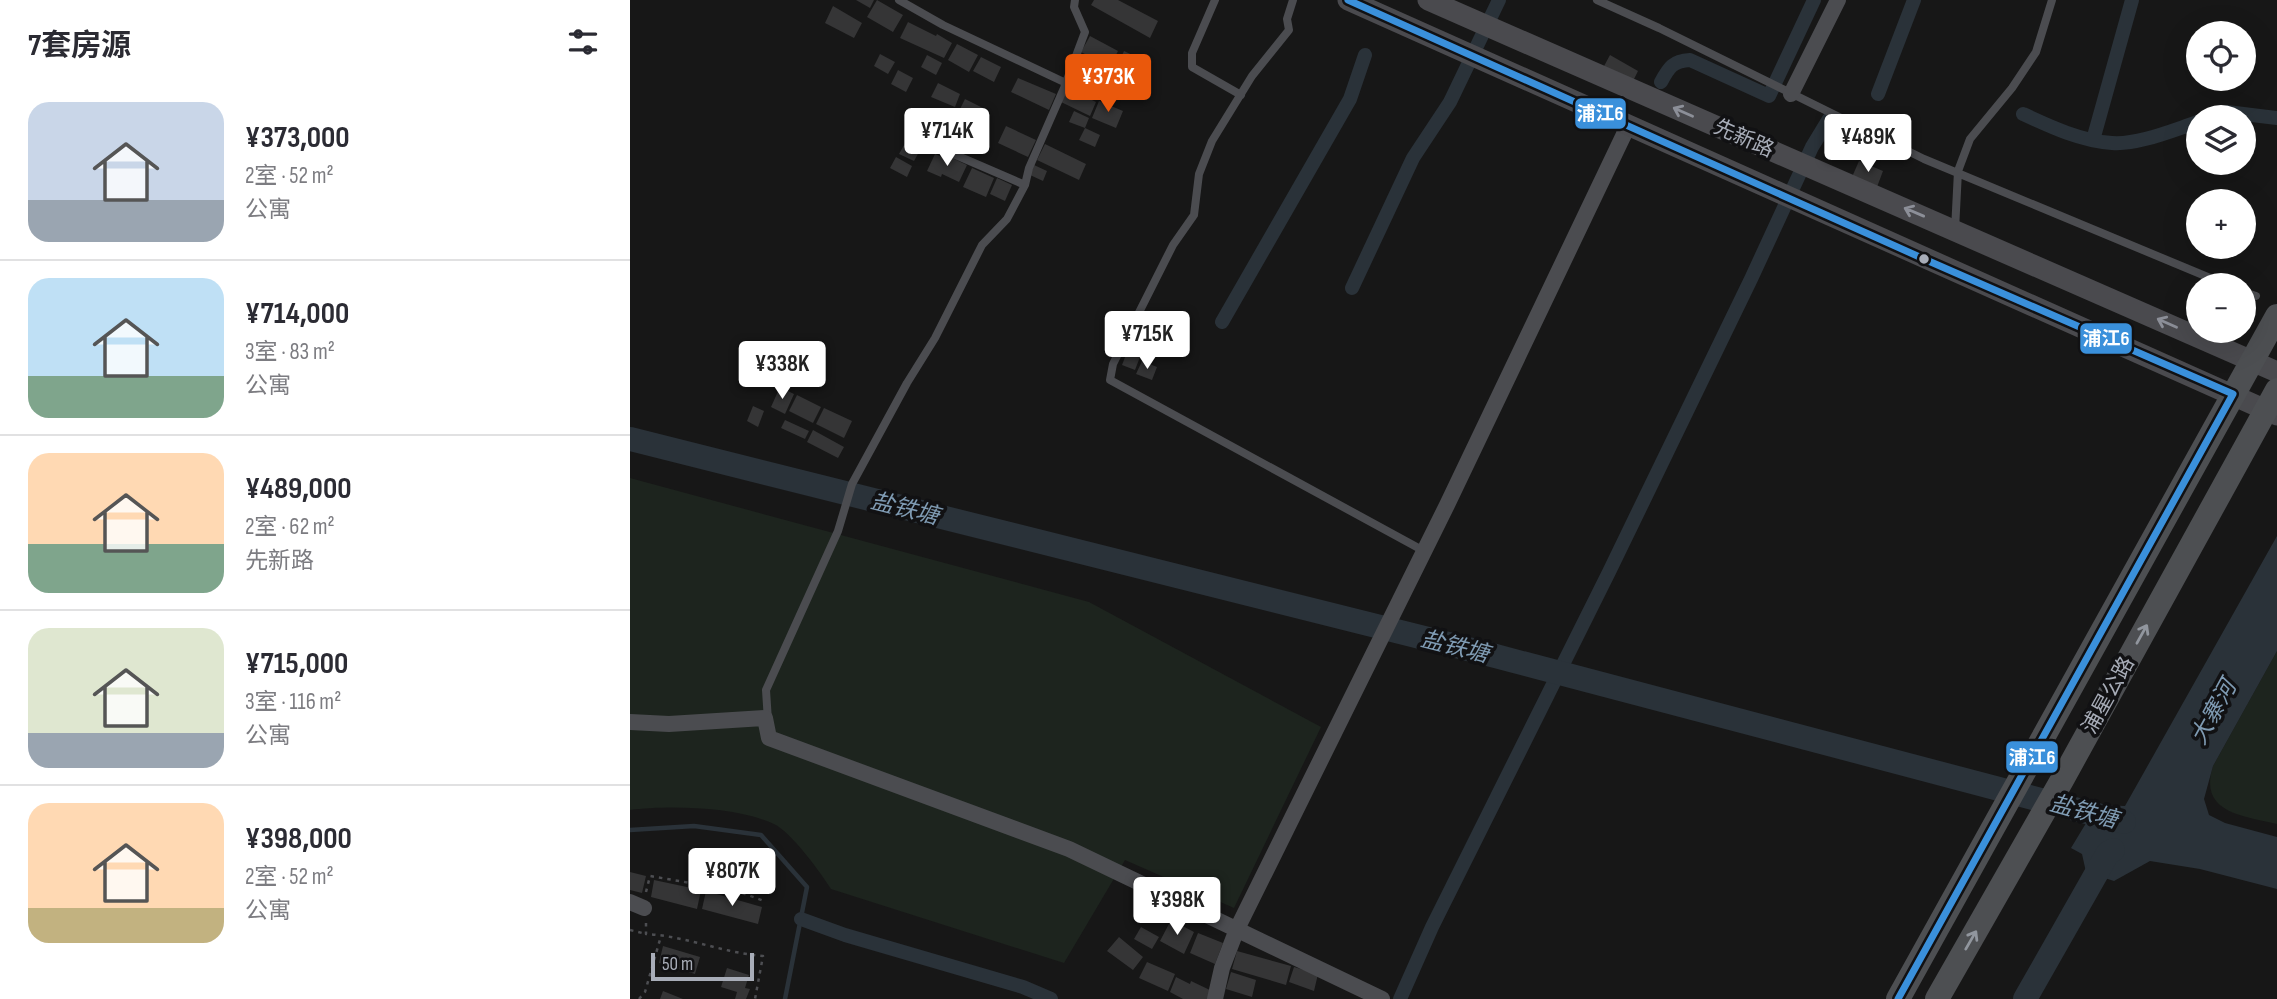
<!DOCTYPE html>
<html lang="zh">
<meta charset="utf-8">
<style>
:root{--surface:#fff;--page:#f2f2f3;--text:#2b2b33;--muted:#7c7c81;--line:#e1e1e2;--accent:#ea580c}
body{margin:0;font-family:"Sofia Sans Condensed","Noto Sans SC",sans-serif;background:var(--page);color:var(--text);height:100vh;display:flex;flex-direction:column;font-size:26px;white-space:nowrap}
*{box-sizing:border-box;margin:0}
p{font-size:23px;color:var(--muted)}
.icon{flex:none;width:38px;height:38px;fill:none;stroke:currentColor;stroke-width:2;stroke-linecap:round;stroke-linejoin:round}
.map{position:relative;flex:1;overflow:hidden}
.panel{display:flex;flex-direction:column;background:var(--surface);width:630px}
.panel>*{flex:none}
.controls{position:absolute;left:1556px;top:21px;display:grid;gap:14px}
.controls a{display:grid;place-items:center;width:70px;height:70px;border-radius:50%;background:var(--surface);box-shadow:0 7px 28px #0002;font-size:35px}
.scale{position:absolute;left:21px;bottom:18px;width:103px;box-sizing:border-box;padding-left:7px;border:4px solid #a8adb8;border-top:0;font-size:19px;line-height:24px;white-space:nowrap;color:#a8adb8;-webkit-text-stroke:5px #111113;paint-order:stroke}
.price{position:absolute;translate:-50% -60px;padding:0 16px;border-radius:7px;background:#fff;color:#222;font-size:23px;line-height:46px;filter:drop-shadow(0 2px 4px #0008)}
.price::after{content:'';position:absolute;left:50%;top:42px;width:21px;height:16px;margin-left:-10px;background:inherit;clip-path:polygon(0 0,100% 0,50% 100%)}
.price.active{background:var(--accent);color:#fff}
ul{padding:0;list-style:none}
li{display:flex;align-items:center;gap:21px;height:175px;padding:0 28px}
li+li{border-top:2px solid var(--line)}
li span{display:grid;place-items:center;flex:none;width:196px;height:140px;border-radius:21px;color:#555}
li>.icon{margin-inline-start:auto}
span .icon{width:84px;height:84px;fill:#fffc;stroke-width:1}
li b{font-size:30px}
h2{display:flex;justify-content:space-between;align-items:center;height:84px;padding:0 28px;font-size:30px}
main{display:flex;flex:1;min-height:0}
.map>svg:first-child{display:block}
.green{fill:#1d241e}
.water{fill:#2a3239}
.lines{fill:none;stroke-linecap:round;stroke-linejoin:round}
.stream{stroke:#2a3239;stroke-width:4.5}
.canal{stroke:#2a3239;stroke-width:14}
.river{stroke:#2a3239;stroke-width:24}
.building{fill:#353536}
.path{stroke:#4d4e52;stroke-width:2.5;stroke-dasharray:3.5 5;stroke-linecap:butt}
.lane{stroke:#4b4c50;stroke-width:8}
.street{stroke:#4b4c50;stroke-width:16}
.secondary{stroke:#4a4a4e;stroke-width:21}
.primary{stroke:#4d4f52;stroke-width:24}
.bus-1-casing{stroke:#111113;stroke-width:12}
.bus-1{stroke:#3a90db;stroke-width:7}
.oneway{stroke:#8c8f98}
.oneway2{stroke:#91969e}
.bus-dot{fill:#a8adb8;stroke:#111113;stroke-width:2.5}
.labels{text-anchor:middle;stroke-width:7;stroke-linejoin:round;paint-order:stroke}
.street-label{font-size:21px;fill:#a8adb8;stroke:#111113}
.water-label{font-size:23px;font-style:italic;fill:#7f9bb3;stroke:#111113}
.line-badge{stroke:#111113;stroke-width:2.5}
.badge-label{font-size:19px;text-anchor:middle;font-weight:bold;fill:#fff}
</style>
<main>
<section class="panel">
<h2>7套房源<svg class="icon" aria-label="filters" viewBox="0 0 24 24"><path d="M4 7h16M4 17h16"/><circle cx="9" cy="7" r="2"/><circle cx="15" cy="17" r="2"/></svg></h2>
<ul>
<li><span style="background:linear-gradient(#c9d6e8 70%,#9aa5b1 0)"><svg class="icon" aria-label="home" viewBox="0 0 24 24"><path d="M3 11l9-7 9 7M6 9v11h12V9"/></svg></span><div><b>¥373,000</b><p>2室 · 52 m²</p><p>公寓</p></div></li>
<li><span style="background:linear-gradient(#bfe0f5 70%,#7fa58c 0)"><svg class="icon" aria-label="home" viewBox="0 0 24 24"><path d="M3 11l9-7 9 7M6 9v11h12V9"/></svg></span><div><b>¥714,000</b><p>3室 · 83 m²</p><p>公寓</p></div></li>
<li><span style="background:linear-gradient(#ffd9b3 65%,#7fa58c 0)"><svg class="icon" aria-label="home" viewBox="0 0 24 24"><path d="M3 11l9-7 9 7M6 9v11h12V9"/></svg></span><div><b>¥489,000</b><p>2室 · 62 m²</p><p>先新路</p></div></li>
<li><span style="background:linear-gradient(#dfe7d0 75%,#9aa5b1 0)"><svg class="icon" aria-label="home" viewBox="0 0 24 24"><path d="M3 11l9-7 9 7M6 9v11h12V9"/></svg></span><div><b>¥715,000</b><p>3室 · 116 m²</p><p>公寓</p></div></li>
<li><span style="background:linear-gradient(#ffd9b3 75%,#c2b280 0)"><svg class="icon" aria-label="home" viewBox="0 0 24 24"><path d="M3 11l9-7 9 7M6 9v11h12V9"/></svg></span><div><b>¥398,000</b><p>2室 · 52 m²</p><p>公寓</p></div></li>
</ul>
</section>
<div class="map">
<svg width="1647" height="999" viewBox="0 0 1647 999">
<rect width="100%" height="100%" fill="#171717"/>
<!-- green -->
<path class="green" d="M0 478 459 602 691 727 604 908 495 860 434 963 201 889C191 873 161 832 144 824 108 807 40 805 0 810Z
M1647 651V824C1613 816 1568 813 1583 766Z"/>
<!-- water -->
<path class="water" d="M1647 536V651L1583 766 1574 799 1579 815 1595 823 1647 837V889L1570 869 1520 861 1484 881 1456 872 1452 854 1441 848 1467 805 1495 806Z"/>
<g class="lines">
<!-- stream -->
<path class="stream" d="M0 830 64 826 131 835 177 887 155 999"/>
<!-- canal -->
<path class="canal" d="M1031 82C1039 67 1043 61 1060 60L1139 96 1184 0
M1248 94 1284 0
M1393 114C1421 127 1451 141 1482 143 1508 145 1543 130 1568 122
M1582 117 1597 112 1647 118
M1463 140 1502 0
M722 288 783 158 820 102 869 0
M592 322 720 99 735 55
M171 919 215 935 393 987 421 999
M770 999 802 927 979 572 1121 279 1182 147 1199 119"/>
<!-- river -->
<path class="river" d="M0 439 858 654 1494 822
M1395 999 1478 853 1483 850"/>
</g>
<!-- building -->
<path class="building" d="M226 0H244L240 8Z
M247 0 273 15 263 32 237 17Z
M464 0H488L528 21 520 38 461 5Z
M203 6 232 23 224 38 195 23Z
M278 22 306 36 307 34 322 43 314 58 270 38Z
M460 36 488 51 480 67 451 52Z
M327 44 348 55 339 72 318 60Z
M494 51 517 62 509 80 486 68Z
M250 54 265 62 258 74 244 66Z
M297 55 312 63 306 75 291 67Z
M980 55 1008 71 1002 83 973 68Z
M351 57 371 67 364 82 343 71Z
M268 70 283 78 276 92 261 84Z
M388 78 426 94 419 110 381 92Z
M308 83 330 94 325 107 301 97Z
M438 88 466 102 460 116 431 102Z
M335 99 357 110 353 120 345 116 343 121 328 113Z
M469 101 493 111 486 128 462 118Z
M444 111 459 118 455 128 470 135 465 147 449 140 455 128 439 122Z
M376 126 406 140 398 157 368 143Z
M278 138 293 145 284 161 269 154Z
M415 144 456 164 449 180 407 160Z
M305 154 319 160 320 157 337 165 329 182 312 174 311 177 297 171Z
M266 157 282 166 277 177 260 168Z
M1229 161 1253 171 1247 187 1222 177Z
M404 165 417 171 413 181 400 175Z
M342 168 364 178 356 197 333 187Z
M367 178 382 185 375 201 360 194Z
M497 352 510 357 505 370 492 365Z
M512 361 527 367 522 380 506 374Z
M150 387 164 394 155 414 141 407Z
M167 395 191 407 183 423 159 411Z
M123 406 134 411 128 427 117 421Z
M194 408 222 421 214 438 186 424Z
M155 420 179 431 175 439 151 428Z
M183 430 214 447 208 458 177 442Z
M0 872 16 876 12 893 0 890Z
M24 880 71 890 67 909 21 897Z
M76 891 132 907 128 924 72 909Z
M541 920 564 932 554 954 530 941Z
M511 927 529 937 522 949 504 939Z
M568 933 593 943 585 964 560 953Z
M489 937 513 957 503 970 477 951Z
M33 946 70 957 65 974 29 963Z
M607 951 661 966 656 985 602 969Z
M517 962 545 974 538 991 509 978Z
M664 967 688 974 684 991 659 982Z
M97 968 119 975 115 988 120 989 116 999H105L107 992 91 987Z
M601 972 626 980 622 997 596 989Z
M546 977 560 984 561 981 582 991 578 999H553L540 992Z
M33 991 53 999H30Z"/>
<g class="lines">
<!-- path -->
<path class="path" d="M16 892 20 876 107 891 134 901
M16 923V934C56 936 93 953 133 956L125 999
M0 930 16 934
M9 999 15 992 31 936"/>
<!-- lane -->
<path class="lane" d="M269 0 313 25 436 83
M585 0 562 53V67L611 95
M663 0 657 19 659 30 622 76 582 141 569 174 564 215 543 245 483 364 480 380 794 551
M967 0 1029 28 1294 159 1597 285
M307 147 395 185
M1325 230 1328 171 1340 139 1382 88 1406 52 1422 0
M1614 292 1626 296
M138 721 136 690 208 531 222 484 277 383 305 338 352 245 377 219 395 185 399 168 434 88 455 32 444 7 445 0"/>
<!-- street -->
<path class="street" d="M1161 94 1208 0
M0 722 39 724 135 718 139 738 439 849 752 999
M0 902 14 908
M585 999 592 968 607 929 817 505 998 126"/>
<!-- secondary -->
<path class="secondary" d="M718 0 1647 415
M798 0 1647 372"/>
<!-- primary -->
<path class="primary" d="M1268 999 1647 316
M1307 999 1432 780 1647 390"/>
<defs>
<path id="bus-1" d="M718 0 1294 259 1603 394 1268 999"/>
</defs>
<!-- bus-1 casing -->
<use href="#bus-1" class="bus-1-casing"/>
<!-- bus-1 -->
<use href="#bus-1" class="bus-1"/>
</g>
<!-- one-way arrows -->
<defs><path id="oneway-shaft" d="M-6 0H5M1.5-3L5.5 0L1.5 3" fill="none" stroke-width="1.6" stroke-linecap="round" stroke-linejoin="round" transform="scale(1.75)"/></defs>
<g class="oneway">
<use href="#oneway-shaft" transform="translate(1053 112) rotate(-156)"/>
<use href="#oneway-shaft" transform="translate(1284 212) rotate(-157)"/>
<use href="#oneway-shaft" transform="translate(1537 323) rotate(-156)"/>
</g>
<g class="oneway2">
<use href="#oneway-shaft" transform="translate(1512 634) rotate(-61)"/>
<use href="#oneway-shaft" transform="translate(1341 940) rotate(-60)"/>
</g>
<!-- markers -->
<circle class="bus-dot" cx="1294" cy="259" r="6"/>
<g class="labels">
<!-- street labels -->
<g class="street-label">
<text transform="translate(1114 138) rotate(24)" y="7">先新路</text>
<text transform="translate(1478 695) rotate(-61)" y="7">浦星公路</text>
</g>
<!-- water labels -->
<g class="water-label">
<text transform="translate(275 508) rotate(14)" y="8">盐铁塘</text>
<text transform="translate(825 646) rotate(14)" y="8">盐铁塘</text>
<text transform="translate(1583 712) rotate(-61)" y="8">大寨河</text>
<text transform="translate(1454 811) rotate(15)" y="8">盐铁塘</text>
</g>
</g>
<g class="line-badge">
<rect x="944" y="97" width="53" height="33" rx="7" fill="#3a90db"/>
<rect x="1449" y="322" width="54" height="33" rx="7" fill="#3a90db"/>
<rect x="1375" y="740" width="54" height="34" rx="7" fill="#3a90db"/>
</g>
<g class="badge-label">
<text x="970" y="120">浦江6</text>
<text x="1476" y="345">浦江6</text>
<text x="1402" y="764">浦江6</text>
</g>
</svg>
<div class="controls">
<a><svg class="icon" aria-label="locate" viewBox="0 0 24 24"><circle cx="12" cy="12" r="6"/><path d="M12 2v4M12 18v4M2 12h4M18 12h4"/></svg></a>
<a><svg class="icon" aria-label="layers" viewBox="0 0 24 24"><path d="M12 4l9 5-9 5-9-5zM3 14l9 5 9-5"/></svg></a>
<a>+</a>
<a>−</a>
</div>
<div class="scale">50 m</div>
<b class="price active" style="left:478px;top:114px">¥373K</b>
<b class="price" style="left:317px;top:168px">¥714K</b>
<b class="price" style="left:1238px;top:174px">¥489K</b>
<b class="price" style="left:517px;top:371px">¥715K</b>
<b class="price" style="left:152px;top:401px">¥338K</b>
<b class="price" style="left:102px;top:908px">¥807K</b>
<b class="price" style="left:547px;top:937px">¥398K</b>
</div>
</main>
